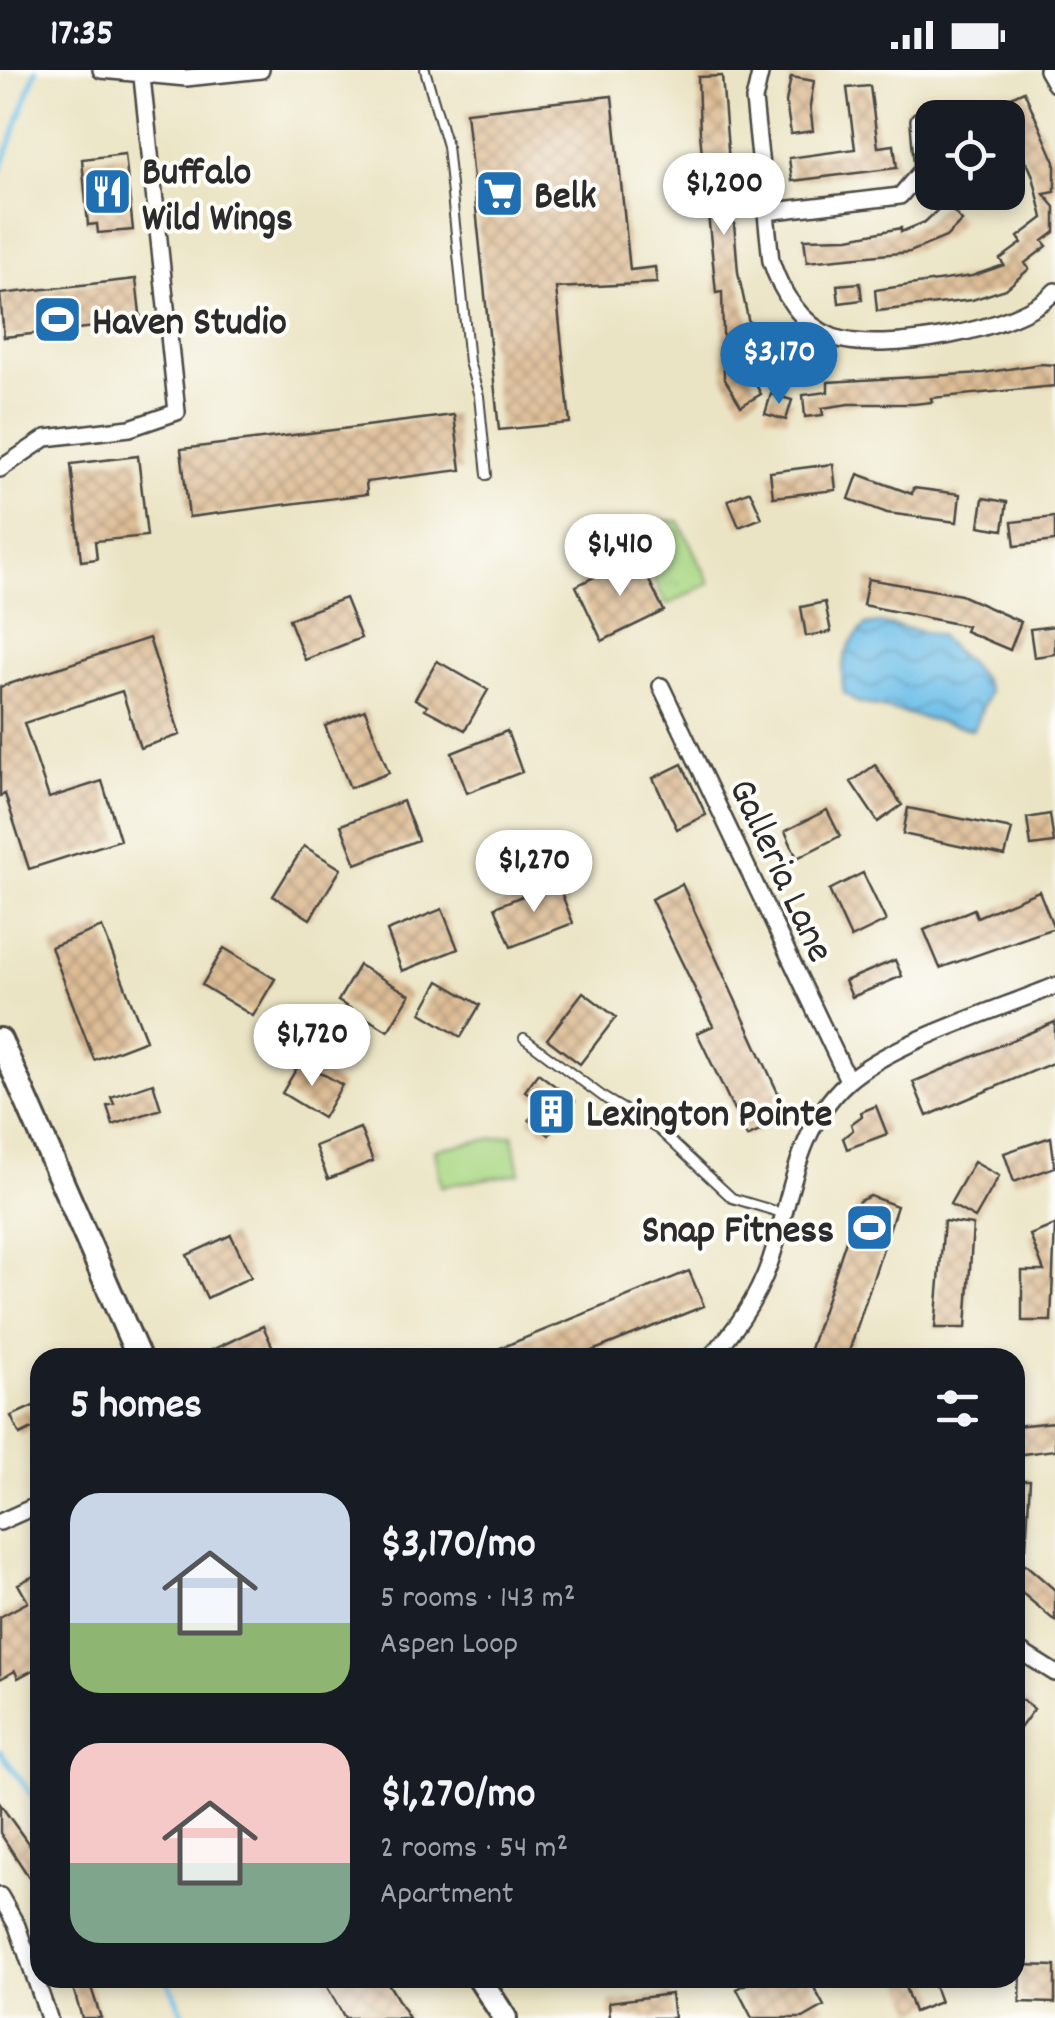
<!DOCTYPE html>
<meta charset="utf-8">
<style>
:root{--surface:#171b24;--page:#20242c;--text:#f1f3f6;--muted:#9ea1a6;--accent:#1f6fb2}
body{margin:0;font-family:Dekko,sans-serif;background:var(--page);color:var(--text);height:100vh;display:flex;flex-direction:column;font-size:38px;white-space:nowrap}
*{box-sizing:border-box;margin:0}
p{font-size:32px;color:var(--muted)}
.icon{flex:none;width:55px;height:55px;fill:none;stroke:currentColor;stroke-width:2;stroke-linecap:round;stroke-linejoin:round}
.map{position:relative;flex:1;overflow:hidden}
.drawer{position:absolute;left:30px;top:1278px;width:995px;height:640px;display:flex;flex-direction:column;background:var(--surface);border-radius:30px;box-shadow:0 5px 15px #0003}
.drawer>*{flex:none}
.fabs{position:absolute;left:915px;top:30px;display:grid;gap:20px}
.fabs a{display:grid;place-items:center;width:110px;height:110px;border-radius:20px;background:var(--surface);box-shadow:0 5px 15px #0003;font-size:50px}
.price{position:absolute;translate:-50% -85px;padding:0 22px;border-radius:35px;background:#fff;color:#222;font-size:32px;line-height:65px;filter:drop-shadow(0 2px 5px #0008)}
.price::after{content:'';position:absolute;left:50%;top:60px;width:30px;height:22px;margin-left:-15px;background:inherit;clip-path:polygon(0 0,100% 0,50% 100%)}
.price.selected{background:var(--accent);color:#fff}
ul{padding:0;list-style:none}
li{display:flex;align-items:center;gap:30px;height:250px;padding:0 40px}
li span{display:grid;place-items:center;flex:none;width:280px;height:200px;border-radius:30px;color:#555}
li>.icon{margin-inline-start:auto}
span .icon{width:120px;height:120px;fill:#fffc;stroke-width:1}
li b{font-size:42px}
h2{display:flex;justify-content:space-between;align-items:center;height:120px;padding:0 40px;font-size:42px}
.status{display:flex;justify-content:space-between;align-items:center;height:70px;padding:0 50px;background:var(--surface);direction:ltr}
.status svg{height:28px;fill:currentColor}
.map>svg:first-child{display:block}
.park{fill:url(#park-tufts);stroke:#6a8258;stroke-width:2.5}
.garden{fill:#aad885;stroke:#6a8258;stroke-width:2.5}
.water{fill:url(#water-waves);stroke:#4c758a;stroke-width:2.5}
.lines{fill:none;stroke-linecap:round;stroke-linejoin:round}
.stream{stroke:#6ebfe9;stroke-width:5}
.building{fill:url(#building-cross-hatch)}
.service-casing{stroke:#484742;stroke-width:12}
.minor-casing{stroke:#484742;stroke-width:20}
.secondary-casing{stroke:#484742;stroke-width:28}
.service{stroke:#fff;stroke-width:8}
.minor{stroke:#fff;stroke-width:15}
.secondary{stroke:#fff;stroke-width:22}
.labels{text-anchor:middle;stroke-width:8;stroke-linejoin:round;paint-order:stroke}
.poi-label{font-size:40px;font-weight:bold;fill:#2b2b2b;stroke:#fdfcf7;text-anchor:start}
.street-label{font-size:40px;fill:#2b2b2b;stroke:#fdfcf7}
</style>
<div class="status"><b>17:35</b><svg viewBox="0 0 49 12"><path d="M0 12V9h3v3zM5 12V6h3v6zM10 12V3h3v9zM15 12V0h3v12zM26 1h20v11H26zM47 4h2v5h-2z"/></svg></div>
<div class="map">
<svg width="1055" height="1948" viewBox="0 0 1055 1948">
<defs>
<pattern id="park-tufts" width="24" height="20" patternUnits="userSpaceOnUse" patternTransform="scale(2.5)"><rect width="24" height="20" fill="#aad885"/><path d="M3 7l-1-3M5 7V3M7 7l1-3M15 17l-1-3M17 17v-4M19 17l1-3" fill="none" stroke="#92ba73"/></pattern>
<pattern id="water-waves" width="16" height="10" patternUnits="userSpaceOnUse" patternTransform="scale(2.5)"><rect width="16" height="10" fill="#6ebfe9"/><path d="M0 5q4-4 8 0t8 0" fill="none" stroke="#5b9bbd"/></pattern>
<pattern id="building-cross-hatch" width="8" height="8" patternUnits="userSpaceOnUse" patternTransform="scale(2.5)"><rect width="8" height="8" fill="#debd96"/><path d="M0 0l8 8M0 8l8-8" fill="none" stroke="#b49a7b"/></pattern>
</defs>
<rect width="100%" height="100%" fill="#fdfcf7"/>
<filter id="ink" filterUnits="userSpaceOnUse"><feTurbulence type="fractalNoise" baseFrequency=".01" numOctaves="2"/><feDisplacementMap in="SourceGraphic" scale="20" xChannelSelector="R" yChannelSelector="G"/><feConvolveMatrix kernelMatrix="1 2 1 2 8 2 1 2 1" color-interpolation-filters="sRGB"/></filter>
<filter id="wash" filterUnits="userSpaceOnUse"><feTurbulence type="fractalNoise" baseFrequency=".0048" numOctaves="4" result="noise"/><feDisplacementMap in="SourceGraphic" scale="40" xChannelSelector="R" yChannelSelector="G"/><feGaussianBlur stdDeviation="2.25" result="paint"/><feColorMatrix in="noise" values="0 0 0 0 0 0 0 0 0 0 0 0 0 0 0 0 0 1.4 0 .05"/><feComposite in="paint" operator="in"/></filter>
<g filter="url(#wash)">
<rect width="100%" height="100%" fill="#ebe4c4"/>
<!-- park -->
<path class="park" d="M648 451H679L710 513 667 535 630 460Z"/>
<!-- garden -->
<path class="garden" d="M513 1065 520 1103 441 1116 435 1079Z"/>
<!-- water -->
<path class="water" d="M879 553 939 565C956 587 979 595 989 622L973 660 857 632 844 623C839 594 845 576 866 555Z"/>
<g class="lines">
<!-- stream -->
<path class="stream" d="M0 102 36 0
M0 1681 40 1737
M167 1908 185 1948"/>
</g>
<g id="blocks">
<!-- building -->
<path class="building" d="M722 6 738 202 750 258 751 276H745L748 300 761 324 741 336 724 308 722 222 716 223 700 64 698 7Z
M791 7 814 11 810 36 813 61 791 64 786 32Z
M870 16 878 77 894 75 897 98 792 111 789 88 855 79 847 18Z
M1024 21 1055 92V122L1044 124 1055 137V162L1043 171 1047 176 1025 193 1029 199 1006 219 972 230 877 241 875 220 972 206 1004 195 1000 189 1022 173 1018 167 1043 148 1033 106 1000 32Z
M612 26 630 200 655 197 657 213 556 218 570 353 499 360 466 42Z
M125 84 133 160 98 163 97 154 88 155 82 89Z
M945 133 962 151 946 167 910 182 807 192 804 169 849 168 901 158V162L925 152Z
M136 209 141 252 4 267 0 224Z
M860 213 862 230 839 233 837 215Z
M1040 294 1055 295V316L931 328 932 332 914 334H849L822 338 823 345 805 347 803 325 828 322V312L983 303Z
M771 324 792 330 786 350 765 344Z
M454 345 461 400 366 412 367 424 189 447 181 379Z
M138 386 147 466 95 471 97 489 81 491 71 394Z
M833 394 836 420 773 427 770 402Z
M858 404 912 424 913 418 960 424 957 452 887 443 849 429Z
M750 421 762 448 739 457 728 430Z
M983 428 1007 432 1003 460 979 456Z
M1055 447V471L1015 476 1012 452Z
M637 486 664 541 602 571 576 516Z
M868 509 961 525 1021 552 1010 580 965 561 967 556 863 535Z
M345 528 361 568 305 590 289 549Z
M825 532 831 562 806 566 801 537Z
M1055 556V584L1034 587 1030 559Z
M149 568 180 665 140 678 122 621 24 653 49 728 102 711 120 770 29 799 5 724 0 726V617Z
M437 591 488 620 465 660 425 639 427 636 415 629Z
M365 640 389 703 350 718 325 656Z
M507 661 522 702 467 723 452 683Z
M682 694 706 745 677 759 653 708Z
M875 695 902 735 878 752 851 712Z
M403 731 418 770 356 794 341 755Z
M908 738 1012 759 1005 786 903 764Z
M827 740 840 766 797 788 785 761Z
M1050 744 1054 773 1031 776 1027 748Z
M304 776 341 799 310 849 273 826Z
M863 803 886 851 851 868 829 820Z
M557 812 573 853 511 877 495 837Z
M682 814 789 1047 747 1067 697 963 713 956 651 829Z
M1039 821 1054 858 940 898 924 860 974 839 977 847Z
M442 839 458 879 402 901 387 861Z
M102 857 146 970 94 990 51 877Z
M224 878 275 909 253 946 202 915Z
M895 890 902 906 852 927 845 911Z
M359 895 410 925 388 961 338 931Z
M439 911 480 935 461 967 421 943Z
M583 922 616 947 580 994 547 969Z
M1055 952V992L927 1046 913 1012Z
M301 991 342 1015 323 1048 282 1023Z
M538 1003 575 1031 549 1065 529 1050 541 1033 525 1021Z
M153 1013 161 1039 113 1055 107 1036 114 1034 111 1027Z
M876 1036 887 1064 847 1079 843 1068 853 1060 851 1054 862 1046 861 1042Z
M360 1058 373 1091 328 1109 315 1076Z
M1051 1067 1055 1097 1014 1112 1004 1083Z
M974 1092 999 1106 975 1148 950 1134Z
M870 1126 897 1136 847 1288H807L859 1131Z
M944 1151 973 1155 966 1258H935Z
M1055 1155 1051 1251H1022V1201H1044L1030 1165Z
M231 1165 251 1207 207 1228 187 1185Z
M689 1201 704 1236 607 1275 574 1288H476Z
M263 1256 273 1278 252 1288H195Z
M40 1333V1355L20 1365 11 1346Z
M1055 1352V1380L1015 1385V1356Z
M1015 1410H1030L1026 1478 1015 1477Z
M1025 1494 1055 1520V1551L1015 1517V1506Z
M40 1503V1596L18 1608 15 1601 0 1609V1547L28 1532 18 1514Z
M1015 1625 1034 1639 1015 1665Z
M0 1734 40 1790V1824L0 1763Z
M1021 1895 1055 1896V1933L1020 1932Z
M70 1908H88L101 1948H82Z
M322 1908H385L409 1948H345Z
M759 1908H809L824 1936 803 1948H752L737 1919Z
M902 1908H931L940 1932 914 1942Z
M671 1924 674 1948H610L609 1932Z"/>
</g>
</g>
<g filter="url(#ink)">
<use href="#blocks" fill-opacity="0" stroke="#484742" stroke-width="2.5"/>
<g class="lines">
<defs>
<path id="service" d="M425 0 447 76 469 292 479 326 487 405
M524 968 606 1029 659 1060 732 1128 782 1143"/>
<path id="minor" d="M101 0 186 8 261 0
M761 0 754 30 771 191C781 222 801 255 833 267 880 285 1021 260 1055 221
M1047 0 1055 14
M766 142 900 126 923 99 919 50
M785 288 809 253
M0 399 46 368 130 358 177 342 142 7
M661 616 848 1010
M709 1288C737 1260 757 1229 770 1192 791 1130 796 1058 847 1012 892 972 997 940 1055 916
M0 1452 40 1434
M1015 1578 1055 1603
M0 1826 17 1856 49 1948"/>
<path id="secondary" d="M0 970 139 1288
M479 1908 505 1948"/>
</defs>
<!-- service casing -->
<use href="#service" class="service-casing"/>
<!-- minor casing -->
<use href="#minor" class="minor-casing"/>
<!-- secondary casing -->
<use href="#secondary" class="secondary-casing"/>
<!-- service -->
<use href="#service" class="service"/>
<!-- minor -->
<use href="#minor" class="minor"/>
<!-- secondary -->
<use href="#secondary" class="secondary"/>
</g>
</g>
<!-- icons -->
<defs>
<symbol id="restaurant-square" viewBox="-11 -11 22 22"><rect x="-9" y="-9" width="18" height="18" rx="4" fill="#1f6fb2" stroke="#fdfcf7"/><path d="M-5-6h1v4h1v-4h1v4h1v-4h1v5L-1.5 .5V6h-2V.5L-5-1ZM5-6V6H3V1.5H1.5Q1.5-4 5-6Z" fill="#fff"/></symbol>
<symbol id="supermarket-square" viewBox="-11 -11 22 22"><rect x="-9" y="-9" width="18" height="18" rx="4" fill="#1f6fb2" stroke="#fdfcf7"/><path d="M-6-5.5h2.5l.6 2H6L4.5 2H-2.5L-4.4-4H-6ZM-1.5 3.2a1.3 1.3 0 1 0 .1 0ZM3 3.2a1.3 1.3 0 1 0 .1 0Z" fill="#fff"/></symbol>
<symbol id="stadium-square" viewBox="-11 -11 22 22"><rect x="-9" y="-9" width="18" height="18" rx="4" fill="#1f6fb2" stroke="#fdfcf7"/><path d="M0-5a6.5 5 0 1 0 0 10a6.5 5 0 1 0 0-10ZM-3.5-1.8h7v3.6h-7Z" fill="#fff"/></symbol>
<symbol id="building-square" viewBox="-11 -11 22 22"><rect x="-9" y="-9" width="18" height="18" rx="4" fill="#1f6fb2" stroke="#fdfcf7"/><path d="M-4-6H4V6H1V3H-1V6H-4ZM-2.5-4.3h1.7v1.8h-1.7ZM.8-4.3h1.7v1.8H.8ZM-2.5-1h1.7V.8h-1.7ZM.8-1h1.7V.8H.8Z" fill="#fff"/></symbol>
</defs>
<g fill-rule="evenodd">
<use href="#restaurant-square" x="80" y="94" width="55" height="55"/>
<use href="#supermarket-square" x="472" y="96" width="55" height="55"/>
<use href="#stadium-square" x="30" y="222" width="55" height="55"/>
<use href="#building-square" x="524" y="1014" width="55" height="55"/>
<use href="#stadium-square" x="842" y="1130" width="55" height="55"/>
</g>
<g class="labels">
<!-- poi labels -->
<g class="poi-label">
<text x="142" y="113">Buffalo<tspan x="142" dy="46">Wild Wings</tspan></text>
<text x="534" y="137">Belk</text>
<text x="92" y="263">Haven Studio</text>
<text x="586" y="1055">Lexington Pointe</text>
<text x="834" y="1171" text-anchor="end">Snap Fitness</text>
</g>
<!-- street labels -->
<g class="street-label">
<text transform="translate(784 799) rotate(65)" y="14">Galleria Lane</text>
</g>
</g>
</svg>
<div class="fabs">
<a><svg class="icon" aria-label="locate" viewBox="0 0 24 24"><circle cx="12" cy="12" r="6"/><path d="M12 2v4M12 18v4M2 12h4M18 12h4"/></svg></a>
</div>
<b class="price" style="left:724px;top:168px">$1,200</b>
<b class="price selected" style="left:779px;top:337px">$3,170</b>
<b class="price" style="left:620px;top:529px">$1,410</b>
<b class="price" style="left:534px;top:845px">$1,270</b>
<b class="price" style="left:312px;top:1019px">$1,720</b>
<section class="drawer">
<h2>5 homes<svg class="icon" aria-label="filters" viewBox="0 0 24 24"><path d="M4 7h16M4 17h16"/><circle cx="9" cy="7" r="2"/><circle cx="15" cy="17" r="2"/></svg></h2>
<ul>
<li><span style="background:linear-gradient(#c9d6e8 65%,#8fb573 0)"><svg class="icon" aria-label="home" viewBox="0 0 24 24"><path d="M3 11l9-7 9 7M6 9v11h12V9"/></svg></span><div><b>$3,170/mo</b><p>5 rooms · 143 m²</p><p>Aspen Loop</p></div></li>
<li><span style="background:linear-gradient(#f6c9c9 60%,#7fa58c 0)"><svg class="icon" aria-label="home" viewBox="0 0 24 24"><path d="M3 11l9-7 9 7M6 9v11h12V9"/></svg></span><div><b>$1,270/mo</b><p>2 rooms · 54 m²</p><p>Apartment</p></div></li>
</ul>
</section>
</div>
